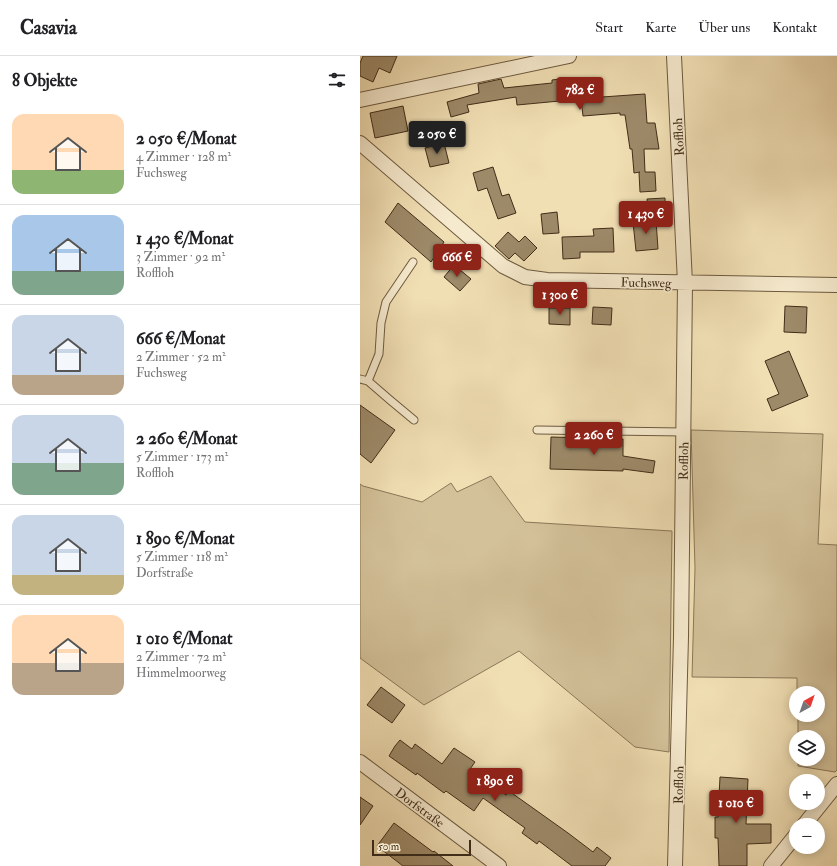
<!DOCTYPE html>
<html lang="de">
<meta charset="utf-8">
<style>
:root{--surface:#fff;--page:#f2f2f2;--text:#202124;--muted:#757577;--line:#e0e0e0;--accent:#8f2418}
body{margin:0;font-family:"IM FELL Double Pica",serif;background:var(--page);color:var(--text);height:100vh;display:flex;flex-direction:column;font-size:15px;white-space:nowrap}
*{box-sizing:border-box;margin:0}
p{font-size:13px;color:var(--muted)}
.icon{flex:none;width:22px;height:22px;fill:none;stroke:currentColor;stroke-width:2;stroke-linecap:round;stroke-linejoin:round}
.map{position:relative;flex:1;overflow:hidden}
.sheet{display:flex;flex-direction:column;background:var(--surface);width:360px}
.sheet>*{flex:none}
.needle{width:26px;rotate:40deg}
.controls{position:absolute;left:429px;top:630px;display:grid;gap:8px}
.controls a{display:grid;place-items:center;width:36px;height:36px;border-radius:50%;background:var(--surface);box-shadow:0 2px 10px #0003;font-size:20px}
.scale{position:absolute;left:12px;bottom:10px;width:99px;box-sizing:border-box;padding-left:4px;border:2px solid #412d18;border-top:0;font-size:11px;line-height:14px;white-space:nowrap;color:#412d18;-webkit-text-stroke:3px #f6eace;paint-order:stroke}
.price{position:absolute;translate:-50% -34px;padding:0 9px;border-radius:4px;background:var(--accent);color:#fff;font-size:13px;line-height:26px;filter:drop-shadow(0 1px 2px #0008)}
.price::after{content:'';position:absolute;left:50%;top:24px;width:12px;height:9px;margin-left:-6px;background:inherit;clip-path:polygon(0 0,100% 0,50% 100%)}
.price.on{background:#222;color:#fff}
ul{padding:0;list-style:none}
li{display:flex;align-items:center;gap:12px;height:100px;padding:0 12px}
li+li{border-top:1px solid var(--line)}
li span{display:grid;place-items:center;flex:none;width:112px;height:80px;border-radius:12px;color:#555}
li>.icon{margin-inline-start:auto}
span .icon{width:48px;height:48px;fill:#fffc;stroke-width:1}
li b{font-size:17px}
h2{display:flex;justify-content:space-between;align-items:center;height:48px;padding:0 12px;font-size:17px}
header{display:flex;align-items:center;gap:24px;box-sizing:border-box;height:56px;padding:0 20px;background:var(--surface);border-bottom:1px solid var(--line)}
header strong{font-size:19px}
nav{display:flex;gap:22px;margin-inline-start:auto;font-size:14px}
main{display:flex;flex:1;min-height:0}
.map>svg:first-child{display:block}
.green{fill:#d3c199;stroke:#8a7758}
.building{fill:#9d8a69;stroke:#412d18}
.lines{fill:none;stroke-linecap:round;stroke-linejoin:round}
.lane-casing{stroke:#6d5a3f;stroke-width:9}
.street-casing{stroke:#6d5a3f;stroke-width:16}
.lane{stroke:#f6eace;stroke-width:7}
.street{stroke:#f6eace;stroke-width:14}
.labels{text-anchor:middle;stroke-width:3.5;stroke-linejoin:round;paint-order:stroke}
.street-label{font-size:13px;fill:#412d18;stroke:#f6eace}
</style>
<header>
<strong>Casavia</strong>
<nav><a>Start</a><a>Karte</a><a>Über uns</a><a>Kontakt</a></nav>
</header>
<main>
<section class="sheet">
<h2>8 Objekte<svg class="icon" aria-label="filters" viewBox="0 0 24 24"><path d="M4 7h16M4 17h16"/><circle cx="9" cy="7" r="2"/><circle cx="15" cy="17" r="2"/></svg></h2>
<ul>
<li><span style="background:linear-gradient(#ffd9b3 70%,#8fb573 0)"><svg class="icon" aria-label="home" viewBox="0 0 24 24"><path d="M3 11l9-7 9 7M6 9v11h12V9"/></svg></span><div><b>2 050 €/Monat</b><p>4 Zimmer · 128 m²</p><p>Fuchsweg</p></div></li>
<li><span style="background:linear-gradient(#a9c7e8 70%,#7fa58c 0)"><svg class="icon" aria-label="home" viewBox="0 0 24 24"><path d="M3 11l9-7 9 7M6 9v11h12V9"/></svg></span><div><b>1 430 €/Monat</b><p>3 Zimmer · 92 m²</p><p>Roffloh</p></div></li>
<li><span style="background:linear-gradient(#c9d6e8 75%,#b9a48a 0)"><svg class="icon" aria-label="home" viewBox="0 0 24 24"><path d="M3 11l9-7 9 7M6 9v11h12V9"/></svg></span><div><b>666 €/Monat</b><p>2 Zimmer · 52 m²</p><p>Fuchsweg</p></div></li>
<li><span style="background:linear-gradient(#c9d6e8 60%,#7fa58c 0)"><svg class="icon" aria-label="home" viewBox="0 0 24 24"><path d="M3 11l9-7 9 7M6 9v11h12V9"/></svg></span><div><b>2 260 €/Monat</b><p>5 Zimmer · 173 m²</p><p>Roffloh</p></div></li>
<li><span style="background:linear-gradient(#c9d6e8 75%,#c2b280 0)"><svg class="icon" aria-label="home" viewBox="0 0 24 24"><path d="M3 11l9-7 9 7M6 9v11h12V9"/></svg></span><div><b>1 890 €/Monat</b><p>5 Zimmer · 118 m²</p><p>Dorfstraße</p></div></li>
<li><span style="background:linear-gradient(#ffd9b3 60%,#b9a48a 0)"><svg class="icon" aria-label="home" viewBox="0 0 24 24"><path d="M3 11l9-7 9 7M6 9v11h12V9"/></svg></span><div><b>1 010 €/Monat</b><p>2 Zimmer · 72 m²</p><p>Himmelmoorweg</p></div></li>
</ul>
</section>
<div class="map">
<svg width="477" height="810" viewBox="0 0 477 810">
<rect width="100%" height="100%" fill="#f1dfb4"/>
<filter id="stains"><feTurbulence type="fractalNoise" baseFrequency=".005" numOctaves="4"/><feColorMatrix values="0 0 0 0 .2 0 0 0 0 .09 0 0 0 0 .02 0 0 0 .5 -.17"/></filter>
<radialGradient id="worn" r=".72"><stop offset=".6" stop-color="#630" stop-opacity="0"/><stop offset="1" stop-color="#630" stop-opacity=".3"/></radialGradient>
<!-- green -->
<path class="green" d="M331 374 463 378 458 488 477 489V714L475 716 438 710V703H458V681H438V659H458V637H437V622L332 621 335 512Z
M131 420 165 466 312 475 309 696 275 691 159 595 64 649 0 602V428L3 430 62 446 91 427 97 436Z"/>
<!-- building -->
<path class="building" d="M3 0H37L30 17 19 12 13 26 0 20V7Z
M209 22V25L240 23 242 41 285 38 287 67H295L299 93H284L285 116H295L296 135 280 136 279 117 280 116 274 117 272 93H270L265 59H260V57L223 60 221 43 157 49 156 41 107 49 109 56 91 61 87 46 119 37 118 28 141 23 144 32 192 27V24Z
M43 50 48 75 15 82 10 57Z
M84 87 89 107 70 111 65 92Z
M133 111 142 140 149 138 156 157 138 163 127 132 118 135 113 117Z
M305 142V154L288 155 287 143Z
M38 147 84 186 71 206 25 166Z
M197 156 199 177 183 178 181 158Z
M296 164 298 193 276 195 273 166Z
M253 172 254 196H220V202L203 203 202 181 234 180 233 173Z
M148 176 159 186 165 180 177 192 164 205 155 197 149 203 135 190Z
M94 209 111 223 100 235 84 221Z
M425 250 447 251 446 277 424 276Z
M233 251 252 252 251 269 232 268Z
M189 252H210V269L189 268Z
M429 295 448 340 412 355 407 343 419 338 405 305Z
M0 349 35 374 11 407 0 398Z
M191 381 263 383V400L295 405 293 417 263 413V415L190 413Z
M21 631 45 649 32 667 7 649Z
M40 684 52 693 55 688 82 708 94 692 115 706 110 713 146 739 149 735 208 777 233 796 237 791 251 802 245 810H212L179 785 177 788 162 777 165 772 123 742 114 755 86 735 84 737 57 717 56 719 29 700 35 690Z
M360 721 388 723 386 768H411V787L387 788V810H359L358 782H355V761H358Z
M0 741 13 750 0 769Z
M34 767 73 796 74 795 93 810H43L17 790Z"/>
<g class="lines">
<defs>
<path id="lane" d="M0 323 8 325 30 344 54 364
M8 325 19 298 21 267 26 246 53 206
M177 374 323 376"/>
<path id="street" d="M314 0 325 227 321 581 315 810
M0 44 209 0
M0 87 143 210 165 221 187 224 477 229
M0 706 139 810
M444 769 477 728
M411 810 436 779"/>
</defs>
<!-- lane casing -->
<use href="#lane" class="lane-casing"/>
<!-- street casing -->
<use href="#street" class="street-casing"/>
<!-- lane -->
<use href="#lane" class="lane"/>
<!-- street -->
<use href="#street" class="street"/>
</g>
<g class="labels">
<!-- street labels -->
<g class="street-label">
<text transform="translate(318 81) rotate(-93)" y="5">Roffloh</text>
<text transform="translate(286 226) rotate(1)" y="5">Fuchsweg</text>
<text transform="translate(323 405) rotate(-89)" y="5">Roffloh</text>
<text transform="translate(318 729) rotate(-89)" y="5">Roffloh</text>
<text transform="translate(60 751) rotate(36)" y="5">Dorfstraße</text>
</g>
</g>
<rect width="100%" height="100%" filter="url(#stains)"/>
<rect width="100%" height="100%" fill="url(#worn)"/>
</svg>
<div class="controls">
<a><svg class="needle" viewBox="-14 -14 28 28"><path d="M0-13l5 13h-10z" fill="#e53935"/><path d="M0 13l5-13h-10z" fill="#757577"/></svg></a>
<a><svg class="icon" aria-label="layers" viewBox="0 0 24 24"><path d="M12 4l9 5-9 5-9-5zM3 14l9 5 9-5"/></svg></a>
<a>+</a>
<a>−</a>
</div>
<div class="scale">50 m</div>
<b class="price" style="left:220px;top:55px">782 €</b>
<b class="price on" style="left:77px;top:99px">2 050 €</b>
<b class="price" style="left:286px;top:179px">1 430 €</b>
<b class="price" style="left:97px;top:222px">666 €</b>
<b class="price" style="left:200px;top:260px">1 300 €</b>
<b class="price" style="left:234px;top:400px">2 260 €</b>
<b class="price" style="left:135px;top:746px">1 890 €</b>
<b class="price" style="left:376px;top:768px">1 010 €</b>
</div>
</main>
